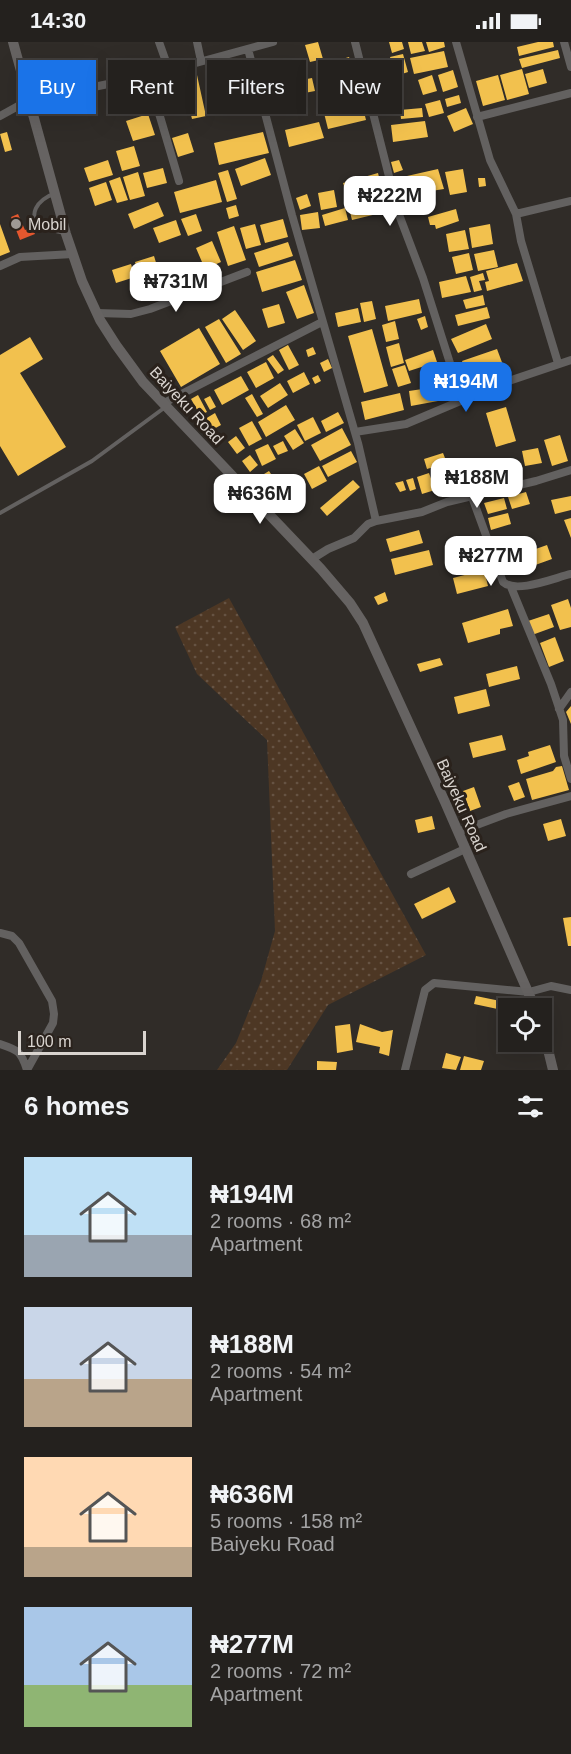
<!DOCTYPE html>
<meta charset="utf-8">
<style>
:root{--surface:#24211e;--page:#302e2b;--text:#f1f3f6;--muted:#a3a3a4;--line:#413e3c;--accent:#1a73e8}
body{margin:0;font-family:Arial,sans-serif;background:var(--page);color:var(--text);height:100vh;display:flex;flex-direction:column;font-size:22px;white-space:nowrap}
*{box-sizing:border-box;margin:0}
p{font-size:20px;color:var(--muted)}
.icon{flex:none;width:33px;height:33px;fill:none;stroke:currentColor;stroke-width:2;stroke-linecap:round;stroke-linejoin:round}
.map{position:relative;height:1028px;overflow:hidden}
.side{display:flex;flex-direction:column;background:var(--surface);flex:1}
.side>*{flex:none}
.guide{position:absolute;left:18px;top:18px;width:536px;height:54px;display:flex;gap:12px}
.tools{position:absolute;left:498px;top:956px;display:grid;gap:12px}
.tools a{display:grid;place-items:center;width:54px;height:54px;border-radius:0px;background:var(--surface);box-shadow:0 6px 24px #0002,0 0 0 2px var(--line);font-size:30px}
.scale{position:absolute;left:18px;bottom:15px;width:128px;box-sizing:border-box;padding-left:6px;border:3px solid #d9d4cf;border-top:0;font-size:16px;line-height:21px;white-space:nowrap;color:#d9d4cf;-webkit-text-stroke:4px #2a221c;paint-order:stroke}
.price{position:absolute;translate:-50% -51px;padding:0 14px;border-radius:12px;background:#fff;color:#222;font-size:20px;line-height:39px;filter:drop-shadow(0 2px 3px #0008)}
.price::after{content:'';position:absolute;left:50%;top:36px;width:18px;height:14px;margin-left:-9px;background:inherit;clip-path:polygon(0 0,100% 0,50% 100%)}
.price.active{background:var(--accent);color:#fff}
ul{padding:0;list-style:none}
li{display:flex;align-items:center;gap:18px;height:150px;padding:0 24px}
li span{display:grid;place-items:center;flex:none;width:168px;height:120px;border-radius:0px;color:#555}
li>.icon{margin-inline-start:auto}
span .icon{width:72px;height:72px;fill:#fffc;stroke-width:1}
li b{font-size:26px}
h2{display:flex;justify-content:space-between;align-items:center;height:72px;padding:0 24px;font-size:26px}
.tag{padding:0 21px;border-radius:0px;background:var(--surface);box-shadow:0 6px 24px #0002,0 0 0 2px var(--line);font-size:21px;line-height:54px}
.tag.active{background:var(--accent);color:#fff}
.status{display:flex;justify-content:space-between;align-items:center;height:42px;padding:0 30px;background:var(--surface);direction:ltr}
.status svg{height:16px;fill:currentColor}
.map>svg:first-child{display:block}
.grass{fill:url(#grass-dots)}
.homes{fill:#f2c14e}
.shops{fill:#e4572e}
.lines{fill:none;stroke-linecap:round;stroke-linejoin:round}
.service{stroke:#636160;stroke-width:4}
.minor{stroke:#636160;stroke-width:8}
.secondary{stroke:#666362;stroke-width:10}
.poi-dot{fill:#9e9995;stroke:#2a221c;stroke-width:2}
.labels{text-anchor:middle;stroke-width:6;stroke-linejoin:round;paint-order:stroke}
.poi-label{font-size:16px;fill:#d9d4cf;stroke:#2a221c;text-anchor:start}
.street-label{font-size:16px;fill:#d9d4cf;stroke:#2a221c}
</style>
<div class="status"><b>14:30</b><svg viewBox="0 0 49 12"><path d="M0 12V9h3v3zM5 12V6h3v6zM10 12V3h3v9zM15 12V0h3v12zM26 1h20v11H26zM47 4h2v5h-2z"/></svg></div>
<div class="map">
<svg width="571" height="1028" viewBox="0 0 571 1028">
<defs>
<pattern id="grass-dots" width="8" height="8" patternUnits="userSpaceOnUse" patternTransform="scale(1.5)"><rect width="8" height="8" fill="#4d3724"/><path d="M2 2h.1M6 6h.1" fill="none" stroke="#665343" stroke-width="1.8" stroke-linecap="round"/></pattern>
</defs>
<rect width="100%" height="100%" fill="#302c28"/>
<!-- grass -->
<path class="grass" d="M229 556 426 913 328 963 287 1028H217L236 1001 261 939 275 889 267 698 197 632 175 585Z"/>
<!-- homes -->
<path class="homes" d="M318 0 323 17 310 20 305 3Z
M389 0H402L404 7 392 11Z
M408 0H422L425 9 411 12Z
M426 0H444L445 5 429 10Z
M538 0H553L554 5 519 14 517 5Z
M558 8 560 16 522 26 519 17Z
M444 9 448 25 414 32 410 16Z
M403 12 408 30 396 34 390 15Z
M349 15 354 29 328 38 323 23Z
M522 27 529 52 507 58 500 33Z
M543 27 547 41 529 46 525 32Z
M453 28 458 45 443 50 438 33Z
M221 30 225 56 210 58 206 32Z
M197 33 206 74 192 77 182 37Z
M432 33 437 49 423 53 418 38Z
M498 33 505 58 483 64 476 39Z
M312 36 315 49 294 53 292 40Z
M354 43 357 60 327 65 324 48Z
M459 53 461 61 447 65 445 57Z
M440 58 444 71 429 75 425 62Z
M362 62 366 78 328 87 324 71Z
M422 66 423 75 401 77 400 68Z
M466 66 473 82 454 90 447 74Z
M148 72 155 93 133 99 126 79Z
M425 79 428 95 393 100 391 83Z
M319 80 324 96 289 105 285 88Z
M7 90 12 108 5 110 0 92Z
M263 90 269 111 219 123 214 101Z
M188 91 194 110 178 115 172 96Z
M134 104 140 124 122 129 116 109Z
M265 116 271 133 241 144 235 127Z
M108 118 113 133 89 140 84 126Z
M399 118 403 128 394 131 391 120Z
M163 126 167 141 147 146 143 131Z
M438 127 444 147 412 152 407 134Z
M463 127 467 150 450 153 445 130Z
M228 128 237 157 227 160 218 131Z
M138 130 145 154 130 158 123 135Z
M378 131 383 151 349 160 343 141Z
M120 135 128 158 117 161 109 139Z
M478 136H485L486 144 479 145Z
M216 138 222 160 180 171 174 150Z
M106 140 112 158 95 164 89 146Z
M334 148 337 165 321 168 318 151Z
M307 152 311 164 300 168 296 156Z
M382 158 385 170 352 178 349 166Z
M158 160 164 174 134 187 128 172Z
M236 163 239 174 229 177 226 166Z
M345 166 348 178 325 184 322 173Z
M456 167 459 179 436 187 435 183H430L428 175Z
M318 170 320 186 302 188 300 173Z
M196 172 202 189 188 194 181 177Z
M283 177 288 195 265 201 260 183Z
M176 178 181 193 159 201 153 186Z
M0 182 10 210 0 214Z
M255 182 261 203 246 207 240 186Z
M490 182 493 202 472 206 469 186Z
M234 184 246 218 228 224 217 190Z
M465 188 469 207 449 210 446 192Z
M212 199 221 220 205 227 196 206Z
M288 200 293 214 259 225 254 211Z
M494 208 498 225 478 229 474 212Z
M469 211 473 228 456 232 452 215Z
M154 214 158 227 139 233 135 220Z
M295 218 302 238 262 250 256 230Z
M517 221 523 239 487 249 485 240 489 239 486 229Z
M131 222 135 235 116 241 112 228Z
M483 231 485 238 479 239 482 248 474 250 470 235Z
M466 234 471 250 442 256 439 240Z
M304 243 314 271 297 277 286 250Z
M483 253 485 263 466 267 463 258Z
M419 257 422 271 388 279 385 264Z
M372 259 376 277 364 280 360 261Z
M279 262 285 281 268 286 262 267Z
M487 265 490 276 458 284 455 273Z
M358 266 361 280 338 285 335 271Z
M235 268 256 299 243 308 222 277Z
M425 274 428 285 421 288 417 277Z
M219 277 241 312 226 321 205 285Z
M395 279 399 297 386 300 382 283Z
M486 282 492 297 458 311 451 297Z
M199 286 220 322 181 345 160 309Z
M372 287 388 344 364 351 348 294Z
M30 295 43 317 20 331 66 405 18 434 0 404V313Z
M399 301 404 321 391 325 386 305Z
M288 303 299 323 289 328 279 308Z
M313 305 316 312 308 315 306 308Z
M497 307 503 323 468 335 462 319Z
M433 308 437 320 409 329 405 318Z
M273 313 284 328 278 332 267 317Z
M328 317 332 326 324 330 320 321Z
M266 320 274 336 256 346 247 330Z
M405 323 411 341 398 345 392 327Z
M304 330 310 342 293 351 287 339Z
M318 333 321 339 315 342 312 336Z
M241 334 249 348 222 363 214 348Z
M280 341 288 353 268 366 260 354Z
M436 345 438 359 411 364 409 349Z
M400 351 404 368 365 378 361 360Z
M252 352 263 372 257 375 245 356Z
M198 353 207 370 200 373 191 357Z
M210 354 216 365 210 368 204 357Z
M286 363 295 378 266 395 258 380Z
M506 365 516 399 496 405 486 371Z
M338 370 344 381 326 390 321 379Z
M215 371 221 383 212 388 205 377Z
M313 375 321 391 305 399 297 383Z
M252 379 262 397 249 404 239 386Z
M342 386 351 403 320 419 311 403Z
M295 387 304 401 293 408 284 394Z
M560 393 568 419 552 424 544 398Z
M236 394 245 406 237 412 228 400Z
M283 399 288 409 278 413 273 404Z
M268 402 276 417 262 424 255 408Z
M538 406 542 421 525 424 522 409Z
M351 409 357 420 328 435 322 424Z
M443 411 447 421 427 427 424 417Z
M250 413 258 423 250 430 242 419Z
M319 424 327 439 312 447 304 432Z
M269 429 277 441 267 448 259 435Z
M429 431 435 448 422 452 417 435Z
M413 436 416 447 410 449 406 438Z
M353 438 360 445 327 474 320 466Z
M403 439 406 448 400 450 395 441Z
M285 440 296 457 285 464 273 448Z
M526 450 530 462 512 467 508 455Z
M571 454V468L555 472 551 458Z
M504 456 507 467 488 472 484 461Z
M508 471 511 482 491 488 488 476Z
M571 476V496L564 478Z
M419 488 423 501 390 510 386 497Z
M547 503 552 517 513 531 507 517Z
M429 508 433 523 395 533 391 517Z
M470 518 472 526 452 531 450 523Z
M484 528 488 544 457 552 453 536Z
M385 550 388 559 378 563 374 555Z
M568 557 571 566V585L560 588 551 563Z
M508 567 513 584 500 587V592L468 601 462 581Z
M549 572 554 585 532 593 528 579Z
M555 595 564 619 549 625 540 601Z
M440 616 443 623 420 630 417 622Z
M517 624 520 637 489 645 486 632Z
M486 647 490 664 458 672 454 655Z
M571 664V682L566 670Z
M502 693 506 708 473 716 469 701Z
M550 703 556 720 521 732 517 718 529 714 528 710Z
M562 724 569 748 532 758 526 737 553 729 556 725Z
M519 740 525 755 514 759 508 744Z
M474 745 481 765 470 769 463 749Z
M432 774 435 787 418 791 415 778Z
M561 777 566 794 548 799 543 782Z
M449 845 456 860 422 877 414 862Z
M571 875V904H568L563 876Z
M476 954 510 961 507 969 474 962Z
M350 982 353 1008 337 1011 335 984Z
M360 982 382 990 393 988 389 1014 379 1011 380 1005 356 1000Z
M446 1011 461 1015 456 1028 442 1026Z
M464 1014 484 1019 481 1028H460Z
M317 1019 337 1020 336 1028H317Z"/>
<!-- shops -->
<path class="shops" d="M18 172 25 188 32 185 35 192 20 198 11 175Z"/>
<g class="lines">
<!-- service -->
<path class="service" d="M54 152C39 156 24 175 44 186 49 188 57 189 63 191
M0 471 92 419 164 366"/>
<!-- minor -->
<path class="minor" d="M159 0 169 28
M197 0 201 19
M355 0 398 170 423 236 462 359
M456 0 490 118 516 172 521 199 558 321
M564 0 571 25
M248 7 292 173 358 401 376 479
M148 34 179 139
M0 74 29 58 148 34 273 0
M477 75 571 51
M516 172 571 159
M0 224 20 215 73 212
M97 271 131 272 150 267 247 230
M164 361 322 280
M355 390 406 382 503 341 571 318
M472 455 503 540C516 552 554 536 571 532
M312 517 328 507 354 496 368 482 376 479 422 470 447 460 536 439 571 428
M511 545 551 642 563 678 564 714 571 737
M559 667 571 650
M458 790 506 772 571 754
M411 832 465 807
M0 891 12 894 19 901 52 959 54 972 53 981 27 1028
M0 1002C18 1008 21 1009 27 1028
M405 1028 425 948 434 941 529 950 551 944 571 948"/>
<!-- secondary -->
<path class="secondary" d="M13 0 66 192 82 239 100 278 116 303 143 340 321 527 350 561 363 581 445 760 535 966
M542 983 553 1028"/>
</g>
<!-- markers -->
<circle class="poi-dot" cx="16" cy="182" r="6"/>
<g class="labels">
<!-- poi labels -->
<g class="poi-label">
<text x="28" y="188">Mobil</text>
</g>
<!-- street labels -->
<g class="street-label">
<text transform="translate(187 363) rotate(47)" y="6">Baiyeku Road</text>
<text transform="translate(462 763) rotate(66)" y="6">Baiyeku Road</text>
</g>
</g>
</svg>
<div class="tools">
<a><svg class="icon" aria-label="locate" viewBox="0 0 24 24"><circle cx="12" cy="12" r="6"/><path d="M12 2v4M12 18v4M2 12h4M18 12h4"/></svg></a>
</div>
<div class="scale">100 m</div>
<b class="price" style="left:390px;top:185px">₦222M</b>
<b class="price" style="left:176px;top:271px">₦731M</b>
<b class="price active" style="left:466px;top:371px">₦194M</b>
<b class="price" style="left:477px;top:467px">₦188M</b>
<b class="price" style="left:260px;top:483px">₦636M</b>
<b class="price" style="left:491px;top:545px">₦277M</b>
<div class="guide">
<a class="tag active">Buy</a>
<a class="tag">Rent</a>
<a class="tag">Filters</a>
<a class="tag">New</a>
</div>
</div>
<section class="side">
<h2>6 homes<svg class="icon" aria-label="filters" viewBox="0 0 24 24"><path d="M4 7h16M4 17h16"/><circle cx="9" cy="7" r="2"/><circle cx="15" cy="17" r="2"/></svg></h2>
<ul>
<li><span style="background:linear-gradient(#bfe0f5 65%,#9aa5b1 0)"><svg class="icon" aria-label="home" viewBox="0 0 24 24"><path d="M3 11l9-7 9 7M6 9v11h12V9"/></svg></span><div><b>₦194M</b><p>2 rooms · 68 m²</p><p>Apartment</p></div></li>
<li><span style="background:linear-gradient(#c9d6e8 60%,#b9a48a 0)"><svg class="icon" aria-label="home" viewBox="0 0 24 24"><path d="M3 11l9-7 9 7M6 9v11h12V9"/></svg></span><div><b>₦188M</b><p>2 rooms · 54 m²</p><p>Apartment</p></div></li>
<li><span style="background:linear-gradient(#ffd9b3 75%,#b9a48a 0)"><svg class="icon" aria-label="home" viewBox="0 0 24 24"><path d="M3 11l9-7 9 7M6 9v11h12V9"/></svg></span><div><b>₦636M</b><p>5 rooms · 158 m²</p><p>Baiyeku Road</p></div></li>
<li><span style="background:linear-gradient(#a9c7e8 65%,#8fb573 0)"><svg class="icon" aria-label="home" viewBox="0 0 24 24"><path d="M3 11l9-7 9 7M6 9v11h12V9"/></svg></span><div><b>₦277M</b><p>2 rooms · 72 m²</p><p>Apartment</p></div></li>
</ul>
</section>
